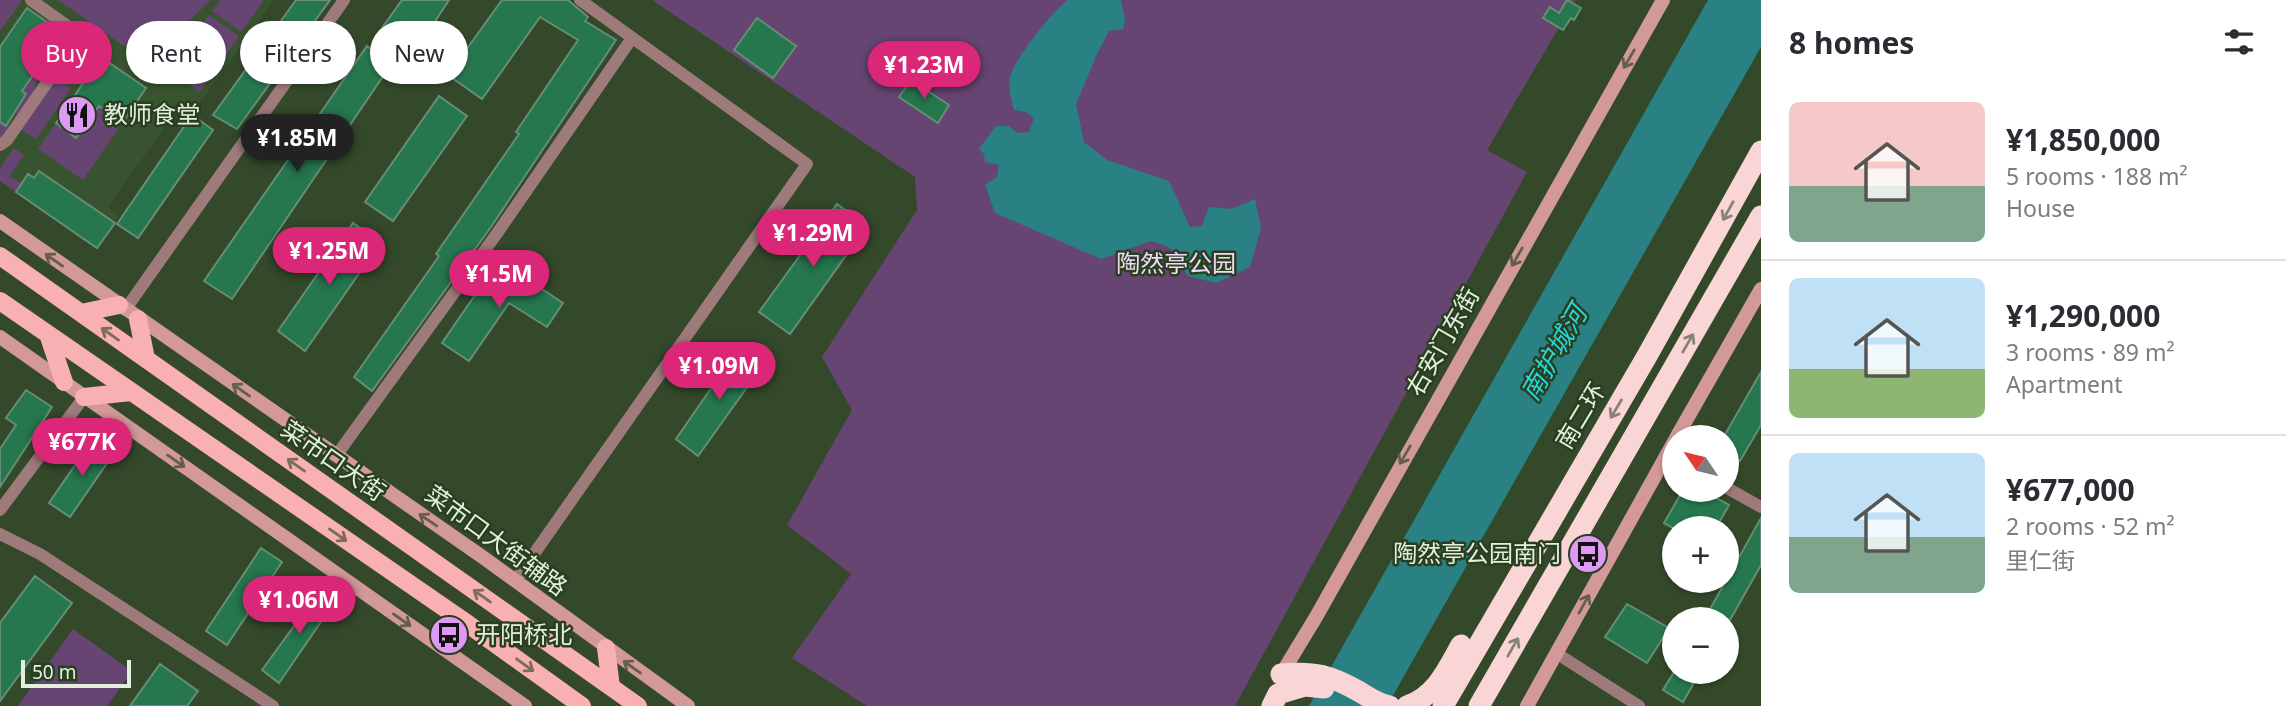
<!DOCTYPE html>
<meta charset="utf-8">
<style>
:root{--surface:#fff;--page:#f7f7f7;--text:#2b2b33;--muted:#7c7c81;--line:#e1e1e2;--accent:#db2777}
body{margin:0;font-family:"Noto Sans","Noto Sans SC",sans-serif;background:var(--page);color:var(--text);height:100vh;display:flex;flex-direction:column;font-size:26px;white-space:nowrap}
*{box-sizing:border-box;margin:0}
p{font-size:23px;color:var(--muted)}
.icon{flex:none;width:38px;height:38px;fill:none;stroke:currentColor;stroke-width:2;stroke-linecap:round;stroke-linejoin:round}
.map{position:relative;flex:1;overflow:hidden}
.details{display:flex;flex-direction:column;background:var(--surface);width:525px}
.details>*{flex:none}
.guide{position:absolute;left:21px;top:21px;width:665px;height:63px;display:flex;gap:14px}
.needle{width:46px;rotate:305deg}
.controls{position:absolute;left:1662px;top:425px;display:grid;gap:14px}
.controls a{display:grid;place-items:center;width:77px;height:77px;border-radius:50%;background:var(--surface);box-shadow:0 2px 5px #0004;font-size:35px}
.scale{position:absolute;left:21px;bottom:18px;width:110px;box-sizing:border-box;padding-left:7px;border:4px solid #e2f0dd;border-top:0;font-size:19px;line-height:24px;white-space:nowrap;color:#e2f0dd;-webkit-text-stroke:5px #293f20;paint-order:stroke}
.price{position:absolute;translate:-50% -60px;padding:0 16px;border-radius:24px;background:var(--accent);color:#fff;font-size:23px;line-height:46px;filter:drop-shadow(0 2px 4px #0008)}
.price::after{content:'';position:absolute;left:50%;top:42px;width:21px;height:16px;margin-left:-10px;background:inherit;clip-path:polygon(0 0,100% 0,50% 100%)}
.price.current{background:#222;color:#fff}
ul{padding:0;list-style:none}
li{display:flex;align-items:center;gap:21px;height:175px;padding:0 28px}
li+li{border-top:2px solid var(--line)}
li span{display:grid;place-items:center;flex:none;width:196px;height:140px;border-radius:10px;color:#555}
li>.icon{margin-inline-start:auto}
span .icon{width:84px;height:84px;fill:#fffc;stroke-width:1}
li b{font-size:30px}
h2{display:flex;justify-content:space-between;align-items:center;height:84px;padding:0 28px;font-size:30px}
.pill{padding:0 24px;border-radius:32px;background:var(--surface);box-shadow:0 2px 5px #0004;font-size:24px;line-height:63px}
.pill.current{background:var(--accent);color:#fff}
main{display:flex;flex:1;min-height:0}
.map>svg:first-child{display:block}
.built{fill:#38532f}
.green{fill:#674573}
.water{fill:#298183}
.building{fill:#26764e;stroke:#658e75;stroke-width:2}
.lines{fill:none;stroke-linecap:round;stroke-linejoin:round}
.street{stroke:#9f7a7b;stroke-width:12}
.secondary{stroke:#d2989a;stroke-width:14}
.primary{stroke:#f9b0b2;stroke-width:18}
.highway{stroke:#fad5d6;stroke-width:21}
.oneway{stroke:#645e4b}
.oneway2{stroke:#878272}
.oneway3{stroke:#7c6c5a}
.labels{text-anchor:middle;stroke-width:5;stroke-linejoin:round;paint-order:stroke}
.poi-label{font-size:24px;fill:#e2f0dd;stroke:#293f20;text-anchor:start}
.park-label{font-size:24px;fill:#f2d9fb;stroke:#293f20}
.street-label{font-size:24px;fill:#e2f0dd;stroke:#293f20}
.water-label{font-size:26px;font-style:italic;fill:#24d8dc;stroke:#293f20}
</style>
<main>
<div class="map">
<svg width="1761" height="706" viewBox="0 0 1761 706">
<rect width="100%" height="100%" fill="#33492a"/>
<!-- built -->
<path class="built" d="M0 0H274L192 114 180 105 108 207 119 216 97 248 0 181Z"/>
<!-- green -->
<path class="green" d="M0 0H22L1 30 0 29Z
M58 0H211L184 26 124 46Z
M220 0H264L241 32 212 11Z
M652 0H1575L1487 150 1527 172 1235 706H867L792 658 851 574 787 525 852 410 822 357 917 210 915 177Z
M209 15 239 36 200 92 170 71Z
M101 57 146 88 83 180 38 149Z
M40 64C36 100 22 113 0 140V125L1 123 9 128 18 114 14 111 25 94 22 91Z
M63 82 71 88 36 139 19 128 52 85Z
M14 148 24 155 10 176 22 184 16 192 0 181V168Z
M73 629 132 671 107 706H18Z"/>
<!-- water -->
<path class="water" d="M1068 0H1121L1125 19 1123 29 1109 31 1097 54 1076 104 1084 142 1107 160 1169 181 1190 227 1202 226 1209 207 1232 209 1255 199 1261 228 1250 267 1216 283 1188 276 1169 247 1151 241 1101 259 995 213 985 185 997 177 999 165 985 162 984 154 979 149 996 126H1009L1018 133 1029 132 1034 118 1026 112 1014 110C1011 100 1008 89 1010 78 1012 62 1054 9 1068 0Z
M1708 0H1761V47L1387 706H1309Z"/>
<!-- building -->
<path class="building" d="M296 0H330L237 129 213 115Z
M402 0H449L415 52 382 28Z
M502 0H568L588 17 585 21 616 40 491 227 372 391 354 377 439 256 436 254 519 134 516 132 578 40 540 17 482 99 448 75Z
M1567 0 1581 8 1574 20 1571 18 1563 30 1543 18 1550 7 1559 13Z
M27 8 68 37 53 59 47 55 22 91 26 94 6 126 0 122V47Z
M757 18 796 46 773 78 734 50Z
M367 46 392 63 232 299 204 281Z
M101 57 146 88 123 122 99 106 76 138 56 123Z
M911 80 949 105 938 123 899 97Z
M439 96 467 116 393 221 365 202Z
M192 115 213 130 138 238 117 224Z
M39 171 115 223 97 248 16 192 28 174 34 178Z
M837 204 867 226 790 334 759 312Z
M353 223 381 242 305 351 278 331Z
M503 263 563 303 547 327 509 303 469 361 442 343 482 285 487 287Z
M739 348 763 365 698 456 676 439Z
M1761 372V425L1740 461 1727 455V438H1723Z
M26 390 52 407 0 487V449L16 425 6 418Z
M93 439 114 453 70 517 49 503Z
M1683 490H1702L1729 505 1716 528H1673L1664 523Z
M1761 518V565L1730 620H1704Z
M261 548 282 562 227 645 206 631Z
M35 576 72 603 0 701V623Z
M321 589 336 600 279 683 262 670Z
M1627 604 1669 628 1647 663 1605 637Z
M160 664 198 691 187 706H130Z
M1674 672H1700L1683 702 1663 690Z"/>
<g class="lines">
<!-- street -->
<path class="street" d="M0 145 7 140 80 35 31 0
M125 310 344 0
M336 456 498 232 632 38
M1727 488 1761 507
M0 510 84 397
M0 534 40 554 273 706
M515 581 807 164 580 0
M1556 653 1639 706"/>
<!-- secondary -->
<path class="secondary" d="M0 221 484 558 688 706
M0 337 525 706
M1676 438 1761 289
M1279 678 1316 617 1663 0
M1527 706 1675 440"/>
<!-- primary -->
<path class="primary" d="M0 256 638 706
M0 301 465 622 582 706
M81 313 119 305
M138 319 146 359
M49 337 64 382
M84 397 131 392
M606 648 611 687"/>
<!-- highway -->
<path class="highway" d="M1281 674C1315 671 1330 675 1360 692 1370 698 1378 704 1390 706
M1272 706 1278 694 1305 686 1324 688
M1407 706C1436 696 1447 670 1461 645
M1443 706 1647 356 1761 151
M1479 706 1761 216"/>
</g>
<!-- one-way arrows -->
<defs><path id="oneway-shaft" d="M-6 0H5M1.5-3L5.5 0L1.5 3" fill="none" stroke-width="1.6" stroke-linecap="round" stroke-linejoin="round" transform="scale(1.75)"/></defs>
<g class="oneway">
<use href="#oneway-shaft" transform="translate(1629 59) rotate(120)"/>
<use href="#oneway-shaft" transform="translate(1517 257) rotate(120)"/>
<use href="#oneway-shaft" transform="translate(54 260) rotate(-145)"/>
<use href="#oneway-shaft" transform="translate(241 390) rotate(-145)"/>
<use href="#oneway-shaft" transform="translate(1405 455) rotate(120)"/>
<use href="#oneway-shaft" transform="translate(176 461) rotate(35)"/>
<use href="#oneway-shaft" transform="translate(428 520) rotate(-146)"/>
<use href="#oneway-shaft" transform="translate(1584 604) rotate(-61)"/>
<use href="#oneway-shaft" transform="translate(402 620) rotate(35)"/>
<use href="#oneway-shaft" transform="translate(632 667) rotate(-145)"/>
</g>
<g class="oneway2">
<use href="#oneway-shaft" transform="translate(1728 211) rotate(119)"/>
<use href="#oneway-shaft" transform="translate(1688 343) rotate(-60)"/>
<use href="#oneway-shaft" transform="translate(1616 409) rotate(121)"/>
<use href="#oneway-shaft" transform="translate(1513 647) rotate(-60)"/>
</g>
<g class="oneway3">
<use href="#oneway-shaft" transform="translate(110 334) rotate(-145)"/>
<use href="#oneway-shaft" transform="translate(296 465) rotate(-145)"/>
<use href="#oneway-shaft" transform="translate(338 535) rotate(35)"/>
<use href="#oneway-shaft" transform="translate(482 596) rotate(-145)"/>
<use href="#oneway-shaft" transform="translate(525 665) rotate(36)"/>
</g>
<!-- icons -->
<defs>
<symbol id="restaurant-disc" viewBox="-11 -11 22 22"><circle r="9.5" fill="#dd99f4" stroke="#293f20"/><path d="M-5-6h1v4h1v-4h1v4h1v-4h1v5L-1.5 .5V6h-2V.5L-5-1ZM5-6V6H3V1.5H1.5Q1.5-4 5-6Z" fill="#111"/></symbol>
<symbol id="bus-disc" viewBox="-11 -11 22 22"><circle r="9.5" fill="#dd99f4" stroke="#293f20"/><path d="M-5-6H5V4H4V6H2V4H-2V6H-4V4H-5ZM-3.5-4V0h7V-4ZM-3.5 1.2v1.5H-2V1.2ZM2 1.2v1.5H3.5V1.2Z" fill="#111"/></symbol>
</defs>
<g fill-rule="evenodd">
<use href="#restaurant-disc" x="55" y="93" width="44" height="44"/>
<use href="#bus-disc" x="1566" y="532" width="44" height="44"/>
<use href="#bus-disc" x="427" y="613" width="44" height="44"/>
</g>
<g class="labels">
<!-- poi labels -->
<g class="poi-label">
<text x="104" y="123">教师食堂</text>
<text x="1561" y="562" text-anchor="end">陶然亭公园南门</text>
<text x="476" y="643">开阳桥北</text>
</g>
<!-- park labels -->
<g class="park-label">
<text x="1176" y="272">陶然亭公园</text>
</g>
<!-- street labels -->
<g class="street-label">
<text transform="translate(1443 342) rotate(-60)" y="8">右安门东街</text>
<text transform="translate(1581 416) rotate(-59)" y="8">南二环</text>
<text transform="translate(333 461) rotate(35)" y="8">菜市口大街</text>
<text transform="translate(496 541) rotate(36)" y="8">菜市口大街辅路</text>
</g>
<!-- water labels -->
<g class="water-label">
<text transform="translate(1554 353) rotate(-60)" y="9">南护城河</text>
</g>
</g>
</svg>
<div class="controls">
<a><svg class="needle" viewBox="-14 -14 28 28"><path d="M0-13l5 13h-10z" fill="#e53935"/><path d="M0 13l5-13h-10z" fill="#7c7c81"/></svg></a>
<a>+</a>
<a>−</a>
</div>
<div class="scale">50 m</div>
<b class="price" style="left:924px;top:101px">¥1.23M</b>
<b class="price current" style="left:297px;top:174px">¥1.85M</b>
<b class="price" style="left:813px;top:269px">¥1.29M</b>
<b class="price" style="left:329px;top:287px">¥1.25M</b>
<b class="price" style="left:499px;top:310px">¥1.5M</b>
<b class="price" style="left:719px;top:402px">¥1.09M</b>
<b class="price" style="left:82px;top:478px">¥677K</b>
<b class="price" style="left:299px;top:636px">¥1.06M</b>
<div class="guide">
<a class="pill current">Buy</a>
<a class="pill">Rent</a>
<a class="pill">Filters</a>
<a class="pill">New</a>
</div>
</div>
<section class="details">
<h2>8 homes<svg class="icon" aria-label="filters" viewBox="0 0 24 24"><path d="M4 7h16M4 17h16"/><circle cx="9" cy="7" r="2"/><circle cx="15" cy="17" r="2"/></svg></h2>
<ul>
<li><span style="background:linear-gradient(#f6c9c9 60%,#7fa58c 0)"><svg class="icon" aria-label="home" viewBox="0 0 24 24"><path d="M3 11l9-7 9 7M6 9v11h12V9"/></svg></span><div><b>¥1,850,000</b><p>5 rooms · 188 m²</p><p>House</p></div></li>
<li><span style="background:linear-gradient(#bfe0f5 65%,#8fb573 0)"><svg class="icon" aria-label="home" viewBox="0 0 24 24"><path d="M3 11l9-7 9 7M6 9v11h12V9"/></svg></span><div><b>¥1,290,000</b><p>3 rooms · 89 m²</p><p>Apartment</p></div></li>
<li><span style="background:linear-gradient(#bfe0f5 60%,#7fa58c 0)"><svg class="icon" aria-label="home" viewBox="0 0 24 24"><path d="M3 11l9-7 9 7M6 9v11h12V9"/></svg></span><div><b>¥677,000</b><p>2 rooms · 52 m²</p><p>里仁街</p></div></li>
</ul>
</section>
</main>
